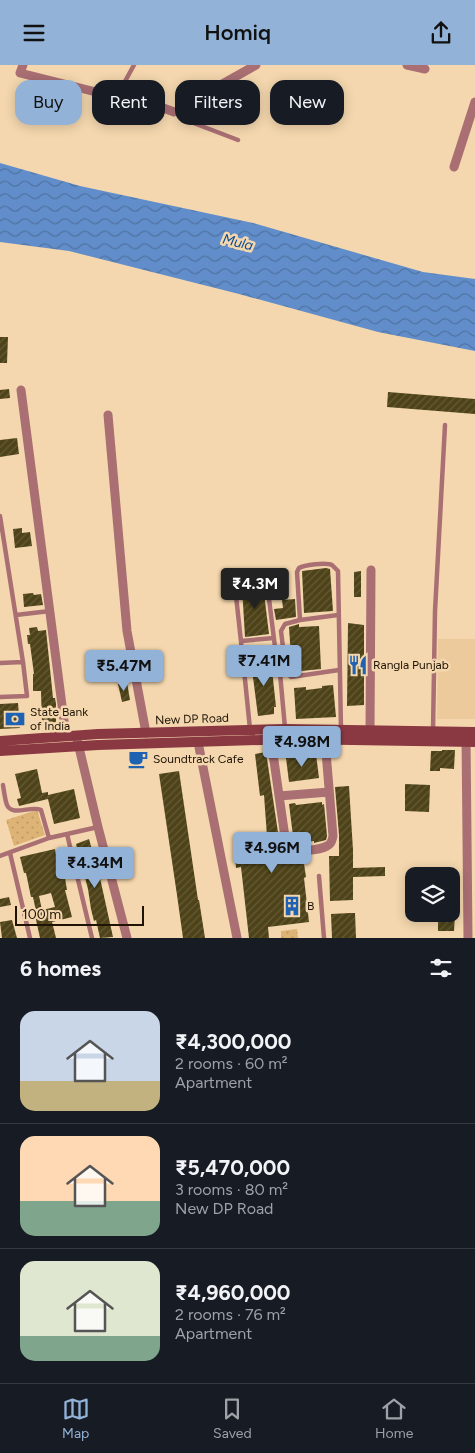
<!DOCTYPE html>
<meta charset="utf-8">
<style>
:root{--surface:#171b24;--page:#20242c;--text:#f1f3f6;--muted:#9ea1a6;--line:#363941;--accent:#92b2d7}
body{margin:0;font-family:Figtree,sans-serif;background:var(--page);color:var(--text);height:100vh;display:flex;flex-direction:column;font-size:19px;white-space:nowrap}
*{box-sizing:border-box;margin:0}
p{font-size:16px;color:var(--muted)}
.icon{flex:none;width:28px;height:28px;fill:none;stroke:currentColor;stroke-width:2;stroke-linecap:round;stroke-linejoin:round}
.map{position:relative;height:873px;overflow:hidden}
.drawer{display:flex;flex-direction:column;background:var(--surface);flex:1}
.drawer>*{flex:none}
.hud{position:absolute;left:15px;top:15px;width:445px;height:45px;display:flex;gap:10px}
.controls{position:absolute;left:405px;top:802px;display:grid;gap:10px}
.controls a{display:grid;place-items:center;width:55px;height:55px;border-radius:10px;background:var(--surface);box-shadow:0 2px 12px #0003;font-size:25px}
.scale{position:absolute;left:15px;bottom:12px;width:129px;box-sizing:border-box;padding-left:5px;border:2px solid #1e1305;border-top:0;font-size:14px;line-height:18px;white-space:nowrap;color:#1e1305;-webkit-text-stroke:4px #f4d7ae;paint-order:stroke}
.price{position:absolute;translate:-50% -42px;padding:0 11px;border-radius:5px;background:var(--accent);color:#111;font-size:16px;line-height:32px;filter:drop-shadow(0 1px 2px #0008)}
.price::after{content:'';position:absolute;left:50%;top:30px;width:15px;height:11px;margin-left:-8px;background:inherit;clip-path:polygon(0 0,100% 0,50% 100%)}
.price.current{background:#222;color:#fff}
ul{padding:0;list-style:none}
li{display:flex;align-items:center;gap:15px;height:125px;padding:0 20px}
li+li{border-top:1px solid var(--line)}
li span{display:grid;place-items:center;flex:none;width:140px;height:100px;border-radius:15px;color:#555}
li>.icon{margin-inline-start:auto}
span .icon{width:60px;height:60px;fill:#fffc;stroke-width:1}
li b{font-size:21px}
h2{display:flex;justify-content:space-between;align-items:center;height:60px;padding:0 20px;font-size:21px}
.chip{padding:0 18px;border-radius:15px;background:var(--surface);box-shadow:0 2px 12px #0003;font-size:18px;line-height:45px}
.chip.current{background:var(--accent);color:#111}
header{display:flex;justify-content:space-between;align-items:center;height:65px;padding:0 20px;background:var(--accent);color:#111;font-size:22px;font-weight:600}
.dock{display:flex;justify-content:space-around;align-items:center;height:70px;border-top:1px solid var(--line);background:var(--surface);font-size:14px;color:var(--muted)}
.dock a{display:grid;justify-items:center;gap:2px}
.dock .current{color:var(--accent)}
.map>svg:first-child{display:block}
.built{fill:#ecca9b}
.park{fill:url(#park-dots)}
.water{fill:url(#water-waves)}
.building{fill:url(#building-hatch);fill-rule:evenodd}
.lines{fill:none;stroke-linecap:round;stroke-linejoin:round}
.lane{stroke:#a96f73;stroke-width:4.5}
.street{stroke:#a96f73;stroke-width:9}
.secondary{stroke:#8a3942;stroke-width:10}
.labels{text-anchor:middle;stroke-width:5;stroke-linejoin:round;paint-order:stroke}
.poi-label{font-size:12px;fill:#1e1305;stroke:#f4d7ae;text-anchor:start}
.street-label{font-size:12px;fill:#1e1305;stroke:#f4d7ae}
.water-label{font-size:14px;font-style:italic;fill:#0b4b92;stroke:#f4d7ae}
</style>
<header><svg class="icon" aria-label="menu" viewBox="0 0 24 24"><path d="M4 6h16M4 12h16M4 18h16"/></svg>Homiq<svg class="icon" aria-label="share" viewBox="0 0 24 24"><path d="M12 15V3M7 8l5-5 5 5M5 13v7h14v-7"/></svg></header>
<div class="map">
<svg width="475" height="873" viewBox="0 0 475 873">
<defs>
<pattern id="park-dots" width="8" height="8" patternUnits="userSpaceOnUse" patternTransform="scale(1.25)"><rect width="8" height="8" fill="#deb476"/><path d="M2 2h.1M6 6h.1" fill="none" stroke="#be9a65" stroke-width="1.8" stroke-linecap="round"/></pattern>
<pattern id="water-waves" width="16" height="10" patternUnits="userSpaceOnUse" patternTransform="scale(1.25)"><rect width="16" height="10" fill="#618eca"/><path d="M0 5q4-4 8 0t8 0" fill="none" stroke="#4f73a2"/></pattern>
<pattern id="building-hatch" width="6" height="6" patternUnits="userSpaceOnUse" patternTransform="scale(1.25)"><rect width="6" height="6" fill="#4e4318"/><path d="M-1 1l2-2M0 6l6-6M5 7l2-2" fill="none" stroke="#645a37"/></pattern>
</defs>
<rect width="100%" height="100%" fill="#f4d7ae"/>
<!-- built -->
<path class="built" d="M438 574H475V654H437Z"/>
<!-- park -->
<path class="park" d="M37 745 45 770 14 781 6 755Z
M297 864 298 873H281V866Z"/>
<!-- water -->
<path class="water" d="M0 98 80 121 253 158 423 207 475 214V286L378 267 239 229 69 186 0 177Z"/>
<!-- building -->
<path class="building" d="M0 272H8L7 298H0Z
M9 324 10 333 0 334V325Z
M388 327 475 334V349L387 342Z
M17 373 19 389 0 392V375Z
M22 463V468L30 467 32 481 15 483 13 464Z
M326 503 330 504 333 546 304 548 302 506Z
M361 506V532H354V507Z
M260 516V520H263L269 569 245 572 242 522H245V517Z
M33 528 34 530 41 529 43 540 24 542 23 529Z
M295 534 296 552 276 555 274 544 283 543 282 535Z
M348 558 364 560V640L347 641Z
M299 559V562L319 561 321 604 292 607 289 562Z
M37 562 38 566 46 565 53 633H55L56 639V660L42 661 41 626H33V609H34L30 579H28L27 570H30L29 563Z
M271 595 276 642H274V649L258 651 251 597Z
M127 617 130 635 122 637 118 619Z
M333 620 336 652 296 654 294 623 306 622V625L322 623V621Z
M18 638 20 663 0 664V639Z
M442 685H455L454 704 440 703V706H430L431 686H442Z
M266 687 282 794 303 792 306 812 304 813 309 857 268 862 269 873H249L241 802 236 803 235 790 268 785 264 730 260 731 255 689Z
M316 689 319 713 289 717 286 693Z
M37 704 42 728 48 727V730L74 724 80 753 54 759 48 734 19 741 17 734 21 733 15 709Z
M179 706 198 835H199L205 873H183L177 830 159 709Z
M405 719 430 720 429 747 405 746Z
M349 721 353 785V803L385 802V811L353 812V835L330 836 329 791H339V770L335 722Z
M322 737V740L324 739 327 771 326 775 314 778V776L294 779 289 739 295 738 296 740Z
M89 774 100 813 113 872 100 873 96 855 94 856 91 844 88 824 76 779Z
M55 784 59 808 64 807 67 825H65L72 852 52 857 56 873H40L34 846H36L33 832H31L26 808H24L20 792ZM51 828 55 842 42 845 39 831Z
M9 832 11 840 0 842V834Z
M350 848H355L356 873H332L331 849Z
M438 849H455L454 866H438Z
M12 855 17 873H2L0 857Z"/>
<g class="lines">
<!-- lane -->
<path class="lane" d="M117 31 134 0
M186 44 191 57 238 75
M0 451 23 597 27 631 0 632
M16 550 50 546
M300 555 338 550
M241 576 274 573
M243 594 276 590 266 510 234 514C240 564 245 614 250 664
M0 598 23 597
M339 605 291 612 286 607 281 566 285 559 300 555 297 507 299 503C304 500 326 497 332 500 334 502 336 504 338 506L341 664
M280 608 285 663
M433 666 435 546 445 360
M3 720C4 726 5 735 7 740 12 752 32 740 41 745L49 773
M67 769 98 762
M10 788 30 873
M0 791 49 773 67 769 92 873
M319 811 324 873"/>
<!-- street -->
<path class="street" d="M23 0 20 8 116 32 145 36 174 47 186 44 210 26 256 0
M407 0 425 4
M454 102 475 37
M21 325 66 671
M108 350 127 566 146 668
M370 666 371 505
M466 672 468 873
M77 674 98 762 127 873
M271 675 286 779 288 783C294 788 320 785 327 781 332 779 332 775 333 771L325 675
M198 677 237 873
M279 731 329 727"/>
<!-- secondary -->
<path class="secondary" d="M0 676 98 669 285 664 475 667
M0 686 98 680 291 674 475 677"/>
</g>
<!-- icons -->
<defs>
<symbol id="restaurant-bare" viewBox="-9 -9 18 18"><path d="M-5-6h1v4h1v-4h1v4h1v-4h1v5L-1.5 .5V6h-2V.5L-5-1ZM5-6V6H3V1.5H1.5Q1.5-4 5-6Z" fill="#1f62b2" stroke="#f4d7ae" stroke-width="2.5" paint-order="stroke"/></symbol>
<symbol id="bank-bare" viewBox="-9 -9 18 18"><path d="M-6-4H6V4H-6ZM0-2.3a2.3 2.3 0 1 0 0 4.6a2.3 2.3 0 1 0 0-4.6Z" fill="#1f62b2" stroke="#f4d7ae" stroke-width="2.5" paint-order="stroke"/></symbol>
<symbol id="cafe-bare" viewBox="-9 -9 18 18"><path d="M-5.5-4.5H6V0H3Q3 3.5 0 3.5H-2.5Q-5.5 3.5-5.5 0ZM3-3.2v2h1.7v-2ZM-6 4.5H4V6H-6Z" fill="#1f62b2" stroke="#f4d7ae" stroke-width="2.5" paint-order="stroke"/></symbol>
<symbol id="building-bare" viewBox="-9 -9 18 18"><path d="M-4-6H4V6H1V3H-1V6H-4ZM-2.5-4.3h1.7v1.8h-1.7ZM.8-4.3h1.7v1.8H.8ZM-2.5-1h1.7V.8h-1.7ZM.8-1h1.7V.8H.8Z" fill="#1f62b2" stroke="#f4d7ae" stroke-width="2.5" paint-order="stroke"/></symbol>
</defs>
<g fill-rule="evenodd">
<use href="#restaurant-bare" x="344" y="586" width="28" height="28"/>
<use href="#bank-bare" x="1" y="640" width="28" height="28"/>
<use href="#cafe-bare" x="124" y="680" width="28" height="28"/>
<use href="#building-bare" x="278" y="827" width="28" height="28"/>
</g>
<g class="labels">
<!-- poi labels -->
<g class="poi-label">
<text x="373" y="604">Rangla Punjab</text>
<text x="30" y="651">State Bank<tspan x="30" dy="14">of India</tspan></text>
<text x="153" y="698">Soundtrack Cafe</text>
<text x="307" y="845">B</text>
</g>
<!-- street labels -->
<g class="street-label">
<text transform="translate(192 654) rotate(-2)" y="4">New DP Road</text>
</g>
<!-- water labels -->
<g class="water-label">
<text transform="translate(238 177) rotate(14)" y="5">Mula</text>
</g>
</g>
</svg>
<div class="controls">
<a><svg class="icon" aria-label="layers" viewBox="0 0 24 24"><path d="M12 4l9 5-9 5-9-5zM3 14l9 5 9-5"/></svg></a>
</div>
<div class="scale">100 m</div>
<b class="price current" style="left:255px;top:545px">₹4.3M</b>
<b class="price" style="left:264px;top:622px">₹7.41M</b>
<b class="price" style="left:124px;top:627px">₹5.47M</b>
<b class="price" style="left:302px;top:703px">₹4.98M</b>
<b class="price" style="left:272px;top:809px">₹4.96M</b>
<b class="price" style="left:95px;top:824px">₹4.34M</b>
<div class="hud">
<a class="chip current">Buy</a>
<a class="chip">Rent</a>
<a class="chip">Filters</a>
<a class="chip">New</a>
</div>
</div>
<section class="drawer">
<h2>6 homes<svg class="icon" aria-label="filters" viewBox="0 0 24 24"><path d="M4 7h16M4 17h16"/><circle cx="9" cy="7" r="2"/><circle cx="15" cy="17" r="2"/></svg></h2>
<ul>
<li><span style="background:linear-gradient(#c9d6e8 70%,#c2b280 0)"><svg class="icon" aria-label="home" viewBox="0 0 24 24"><path d="M3 11l9-7 9 7M6 9v11h12V9"/></svg></span><div><b>₹4,300,000</b><p>2 rooms · 60 m²</p><p>Apartment</p></div></li>
<li><span style="background:linear-gradient(#ffd9b3 65%,#7fa58c 0)"><svg class="icon" aria-label="home" viewBox="0 0 24 24"><path d="M3 11l9-7 9 7M6 9v11h12V9"/></svg></span><div><b>₹5,470,000</b><p>3 rooms · 80 m²</p><p>New DP Road</p></div></li>
<li><span style="background:linear-gradient(#dfe7d0 75%,#7fa58c 0)"><svg class="icon" aria-label="home" viewBox="0 0 24 24"><path d="M3 11l9-7 9 7M6 9v11h12V9"/></svg></span><div><b>₹4,960,000</b><p>2 rooms · 76 m²</p><p>Apartment</p></div></li>
</ul>
</section>
<nav class="dock">
<a class="current"><svg class="icon" aria-label="map" viewBox="0 0 24 24"><path d="M3 6l6-2 6 2 6-2v14l-6 2-6-2-6 2zM9 4v14M15 6v14"/></svg>Map</a>
<a><svg class="icon" aria-label="saved" viewBox="0 0 24 24"><path d="M7 4h10v16l-5-4-5 4z"/></svg>Saved</a>
<a><svg class="icon" aria-label="home" viewBox="0 0 24 24"><path d="M3 11l9-7 9 7M6 9v11h12V9"/></svg>Home</a>
</nav>
